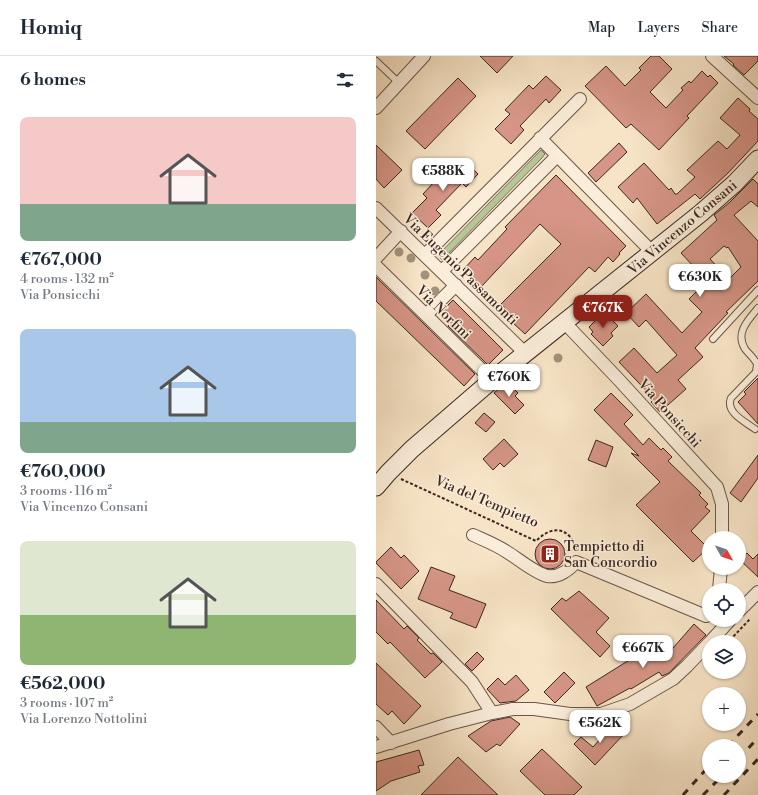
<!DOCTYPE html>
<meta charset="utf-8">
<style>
:root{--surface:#fff;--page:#f2f2f3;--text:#1f2937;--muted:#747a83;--line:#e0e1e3;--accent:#8f2418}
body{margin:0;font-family:"Libre Bodoni",serif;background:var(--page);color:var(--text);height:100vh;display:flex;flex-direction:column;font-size:15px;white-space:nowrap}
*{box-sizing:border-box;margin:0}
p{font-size:13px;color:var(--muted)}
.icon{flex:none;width:22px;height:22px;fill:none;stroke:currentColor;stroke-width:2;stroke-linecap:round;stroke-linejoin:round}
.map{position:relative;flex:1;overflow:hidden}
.panel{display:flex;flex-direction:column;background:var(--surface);width:376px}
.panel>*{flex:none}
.needle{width:26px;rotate:130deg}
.controls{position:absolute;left:326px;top:475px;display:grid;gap:8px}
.controls a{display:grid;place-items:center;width:44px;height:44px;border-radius:50%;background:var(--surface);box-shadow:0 1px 3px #0004;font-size:20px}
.price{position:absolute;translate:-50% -34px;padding:0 9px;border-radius:8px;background:#fff;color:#222;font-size:13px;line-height:26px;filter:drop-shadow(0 1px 2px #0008)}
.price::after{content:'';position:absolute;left:50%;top:24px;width:12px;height:9px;margin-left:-6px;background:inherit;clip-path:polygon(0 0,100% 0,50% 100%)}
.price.active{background:var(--accent);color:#fff}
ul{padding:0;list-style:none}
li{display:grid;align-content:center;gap:8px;height:212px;padding:0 20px}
li span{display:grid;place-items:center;height:124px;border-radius:8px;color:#555}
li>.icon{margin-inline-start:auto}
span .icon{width:72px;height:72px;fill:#fffc;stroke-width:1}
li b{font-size:17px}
h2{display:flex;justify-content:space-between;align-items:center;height:48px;padding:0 20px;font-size:17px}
header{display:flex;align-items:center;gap:24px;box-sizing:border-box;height:56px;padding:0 20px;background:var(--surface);border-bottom:1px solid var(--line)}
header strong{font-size:19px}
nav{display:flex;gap:22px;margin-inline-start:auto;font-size:14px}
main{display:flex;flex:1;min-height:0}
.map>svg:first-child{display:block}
.green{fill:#b8c598;stroke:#7a765c}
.building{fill:#d69586;stroke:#3b2720;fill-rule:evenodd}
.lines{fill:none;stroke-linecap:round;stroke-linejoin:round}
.lane-casing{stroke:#6a564a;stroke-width:8}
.street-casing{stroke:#6a564a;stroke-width:14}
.secondary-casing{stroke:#3b2720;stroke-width:19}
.path{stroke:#3b2720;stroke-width:2;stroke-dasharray:3 2;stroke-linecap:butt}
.lane{stroke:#faedda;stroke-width:6}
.street{stroke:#faedda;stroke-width:12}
.secondary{stroke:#faedda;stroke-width:17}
.rail{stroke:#3b2720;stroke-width:3;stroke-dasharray:7 7;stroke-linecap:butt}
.tree{fill:#a1927b}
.labels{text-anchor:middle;stroke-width:3;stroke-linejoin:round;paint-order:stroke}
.street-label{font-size:14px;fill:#3b2720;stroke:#faedda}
.poi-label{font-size:14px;fill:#3b2720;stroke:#faedda;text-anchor:start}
</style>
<header>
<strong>Homiq</strong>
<nav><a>Map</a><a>Layers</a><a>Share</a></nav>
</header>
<main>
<section class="panel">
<h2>6 homes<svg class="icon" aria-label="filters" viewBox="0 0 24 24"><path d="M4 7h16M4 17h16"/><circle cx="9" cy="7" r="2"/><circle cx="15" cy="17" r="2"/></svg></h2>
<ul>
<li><span style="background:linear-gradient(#f6c9c9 70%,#7fa58c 0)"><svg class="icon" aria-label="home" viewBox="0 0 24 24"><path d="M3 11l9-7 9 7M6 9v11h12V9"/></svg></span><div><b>€767,000</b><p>4 rooms · 132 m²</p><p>Via Ponsicchi</p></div></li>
<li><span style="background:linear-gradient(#a9c7e8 75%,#7fa58c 0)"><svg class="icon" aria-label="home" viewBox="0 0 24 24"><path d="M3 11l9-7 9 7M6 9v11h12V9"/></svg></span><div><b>€760,000</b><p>3 rooms · 116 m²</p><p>Via Vincenzo Consani</p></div></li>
<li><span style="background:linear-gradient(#dfe7d0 60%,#8fb573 0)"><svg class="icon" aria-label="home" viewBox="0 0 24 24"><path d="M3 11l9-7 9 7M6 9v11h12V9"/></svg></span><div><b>€562,000</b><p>3 rooms · 107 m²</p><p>Via Lorenzo Nottolini</p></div></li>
</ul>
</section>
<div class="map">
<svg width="382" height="739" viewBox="0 0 382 739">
<rect width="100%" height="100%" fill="#f7e4c6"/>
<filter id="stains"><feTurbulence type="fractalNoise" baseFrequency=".005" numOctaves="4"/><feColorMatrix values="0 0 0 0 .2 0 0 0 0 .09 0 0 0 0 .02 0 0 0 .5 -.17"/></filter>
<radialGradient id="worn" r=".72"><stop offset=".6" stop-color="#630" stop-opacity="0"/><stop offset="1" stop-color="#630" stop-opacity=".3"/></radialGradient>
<!-- green -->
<path class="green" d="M165 94 169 98 165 103 66 204 62 199Z"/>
<!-- building -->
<path class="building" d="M104 0H137L121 17Z
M275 0H283L296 13 274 36 290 52 307 34 305 32 313 25 315 27 326 15 332 21 334 19 342 27 311 60 313 62 283 94 255 68 250 72 209 30 230 10 249 30 265 14 263 12Z
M348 0H382V5L368 19 357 9 358 8Z
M170 20 185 34 173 47 170 43 144 70 148 74 135 88 119 73 134 58 129 54 153 29 157 33Z
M82 22 100 40 49 93 30 75Z
M362 42 374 53 373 55 382 63V85L352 117 324 143 319 138 281 168 261 142 257 147 242 131 268 107 293 134 295 132 299 138H301L319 121 311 114 342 85 351 93 364 79 344 62Z
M243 87 251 96 220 126 212 117Z
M0 89 26 114 8 132 0 123Z
M87 104 102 118 90 131 86 127 60 154 65 159 52 172 36 157 51 142 47 138 70 113 74 117Z
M180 119 250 190 243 197 244 198 237 206 232 201 219 216 213 211 149 278 137 267 140 263 125 248 185 188 164 168 105 231 87 214 99 201 102 204 131 173 129 171Z
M377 123 382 128V151L375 145 358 159 382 185V225L350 256 352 257 319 292 327 301 302 324 310 333 284 356 275 346 278 343 243 306 258 292 281 317 301 299 270 264 263 271 250 257 270 238 306 277 326 256 313 243 331 225 305 197 341 164 338 159 353 147ZM348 190 351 192 352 191 365 211 353 223 334 203Z
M0 221 99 318 88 330 0 245Z
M77 244 127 294 112 309 72 270 74 267 64 257Z
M228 256 242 270 235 277 237 280 227 290 215 278 217 276 213 271Z
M382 322V368L362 346 370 338 368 336Z
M128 328 133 333 135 330 142 337 139 340 148 349 139 358 118 337Z
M235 337 257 359 248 368 267 389 273 382 285 394 287 392 296 401 292 405 325 437 323 439 332 448 329 451 334 455 315 475 332 492 317 506 260 449 284 426 255 397 263 400 218 354Z
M108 357 119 366 110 376 99 367Z
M128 383 142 398 128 411 124 407 117 414 107 403Z
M220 384 237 391 230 411 212 404Z
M382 399V422L365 446 354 437Z
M159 498a15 15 0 1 1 30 0a15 15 0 1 1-30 0Z
M15 491 25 502 28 499 43 515 25 533 0 507V506Z
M371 497 377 503 382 498V521L364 504Z
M55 511 79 520 73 534 110 548 100 572 74 562 77 557 42 543Z
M203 535 233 562 220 576 234 590 224 601 175 553 186 542 190 545Z
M0 544 28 573 31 570 43 582 41 584 55 598 57 597 66 606 49 622 14 586 12 588 0 576Z
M318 568 330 579 293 617 286 620 283 616 255 633 254 632 221 650 210 631 263 598 268 606 285 593 290 600Z
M101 596 108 603 96 615 89 608Z
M0 607 45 650 28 668 16 655 12 659 0 648Z
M188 616 199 627 179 647 168 636Z
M140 619 153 634 140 645 124 647 111 633 122 622 129 629Z
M134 661 144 668 124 690 121 688 110 696 92 680 115 665Z
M239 667 249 677 219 709 198 688 205 681 217 691Z
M166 693 206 731 198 739H169L144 715Z
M43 694 48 709 42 710 44 716 15 725 0 735V706Z
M82 701 122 739H45Z"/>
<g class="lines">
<defs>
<path id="lane" d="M0 5 23 27
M337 283 382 234
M379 373C369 366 349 356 355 342L380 316 381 308C378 302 373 298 369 293 359 277 372 264 382 252"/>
<path id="street" d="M336 0 382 42
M0 52 48 0
M164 82 276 196
M0 152 149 297
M49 199 204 43
M0 202 25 175
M0 210 116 324
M66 215 181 100
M50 259 80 229
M188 266 244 325 341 431 346 448V482
M97 479C108 484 121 489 131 496 141 502 159 517 171 520 182 522 193 514 200 506L330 560 333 559
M0 528 96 626 116 657
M343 534 345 512
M363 555 382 536
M334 586 354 564
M0 671 15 687
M0 691 73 668 116 657 137 653H158L194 658H225L254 648 297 623 311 610 333 587"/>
<path id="secondary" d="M0 431 12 417 36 393 116 324 325 157 358 128 382 103"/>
</defs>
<!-- lane casing -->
<use href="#lane" class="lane-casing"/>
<!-- street casing -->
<use href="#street" class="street-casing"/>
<!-- secondary casing -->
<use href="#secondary" class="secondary-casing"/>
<!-- path -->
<path class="path" d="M25 423 160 485C176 469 193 470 201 494
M354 584 374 563"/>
<!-- lane -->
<use href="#lane" class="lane"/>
<!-- street -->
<use href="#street" class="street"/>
<!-- secondary -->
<use href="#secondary" class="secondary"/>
<!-- rail -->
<path class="rail" d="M352 690 382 658
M363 702 382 682
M307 739 333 710
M327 739 346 720
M348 739 382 703"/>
</g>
<!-- trees -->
<g class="tree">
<circle cx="23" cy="196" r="4.5"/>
<circle cx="35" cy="202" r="4.5"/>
<circle cx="49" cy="219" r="4.5"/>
<circle cx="59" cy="235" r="4.5"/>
<circle cx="182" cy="302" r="4.5"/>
</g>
<!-- icons -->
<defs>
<symbol id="building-square" viewBox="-11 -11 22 22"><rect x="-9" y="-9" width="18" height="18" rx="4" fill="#8f2418" stroke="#faedda"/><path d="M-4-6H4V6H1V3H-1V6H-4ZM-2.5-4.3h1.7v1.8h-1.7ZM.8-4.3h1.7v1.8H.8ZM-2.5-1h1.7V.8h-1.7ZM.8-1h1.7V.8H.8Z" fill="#fff"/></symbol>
</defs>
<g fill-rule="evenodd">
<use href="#building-square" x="163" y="487" width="22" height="22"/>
</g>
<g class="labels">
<!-- street labels -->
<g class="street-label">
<text transform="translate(306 171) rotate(-40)" y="5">Via Vincenzo Consani</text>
<text transform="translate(85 213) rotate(44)" y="5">Via Eugenio Passamonti</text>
<text transform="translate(68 256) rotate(44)" y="5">Via Norfini</text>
<text transform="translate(294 357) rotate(48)" y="5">Via Ponsicchi</text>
<text transform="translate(111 445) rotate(23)" y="5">Via del Tempietto</text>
</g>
<!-- poi labels -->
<g class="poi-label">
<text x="188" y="495">Tempietto di<tspan x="188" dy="16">San Concordio</tspan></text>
</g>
</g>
<rect width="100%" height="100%" filter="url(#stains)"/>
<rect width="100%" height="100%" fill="url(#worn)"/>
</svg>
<div class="controls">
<a><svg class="needle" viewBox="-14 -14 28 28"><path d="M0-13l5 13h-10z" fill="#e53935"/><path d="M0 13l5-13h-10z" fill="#747a83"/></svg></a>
<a><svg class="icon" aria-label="locate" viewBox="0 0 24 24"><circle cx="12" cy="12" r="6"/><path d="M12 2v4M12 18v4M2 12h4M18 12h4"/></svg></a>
<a><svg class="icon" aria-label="layers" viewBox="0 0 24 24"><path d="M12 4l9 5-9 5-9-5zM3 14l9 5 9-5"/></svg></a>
<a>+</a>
<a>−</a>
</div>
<b class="price" style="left:67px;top:136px">€588K</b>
<b class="price" style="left:324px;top:242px">€630K</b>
<b class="price active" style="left:227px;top:273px">€767K</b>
<b class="price" style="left:133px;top:342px">€760K</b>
<b class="price" style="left:267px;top:613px">€667K</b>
<b class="price" style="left:224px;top:688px">€562K</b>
</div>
</main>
